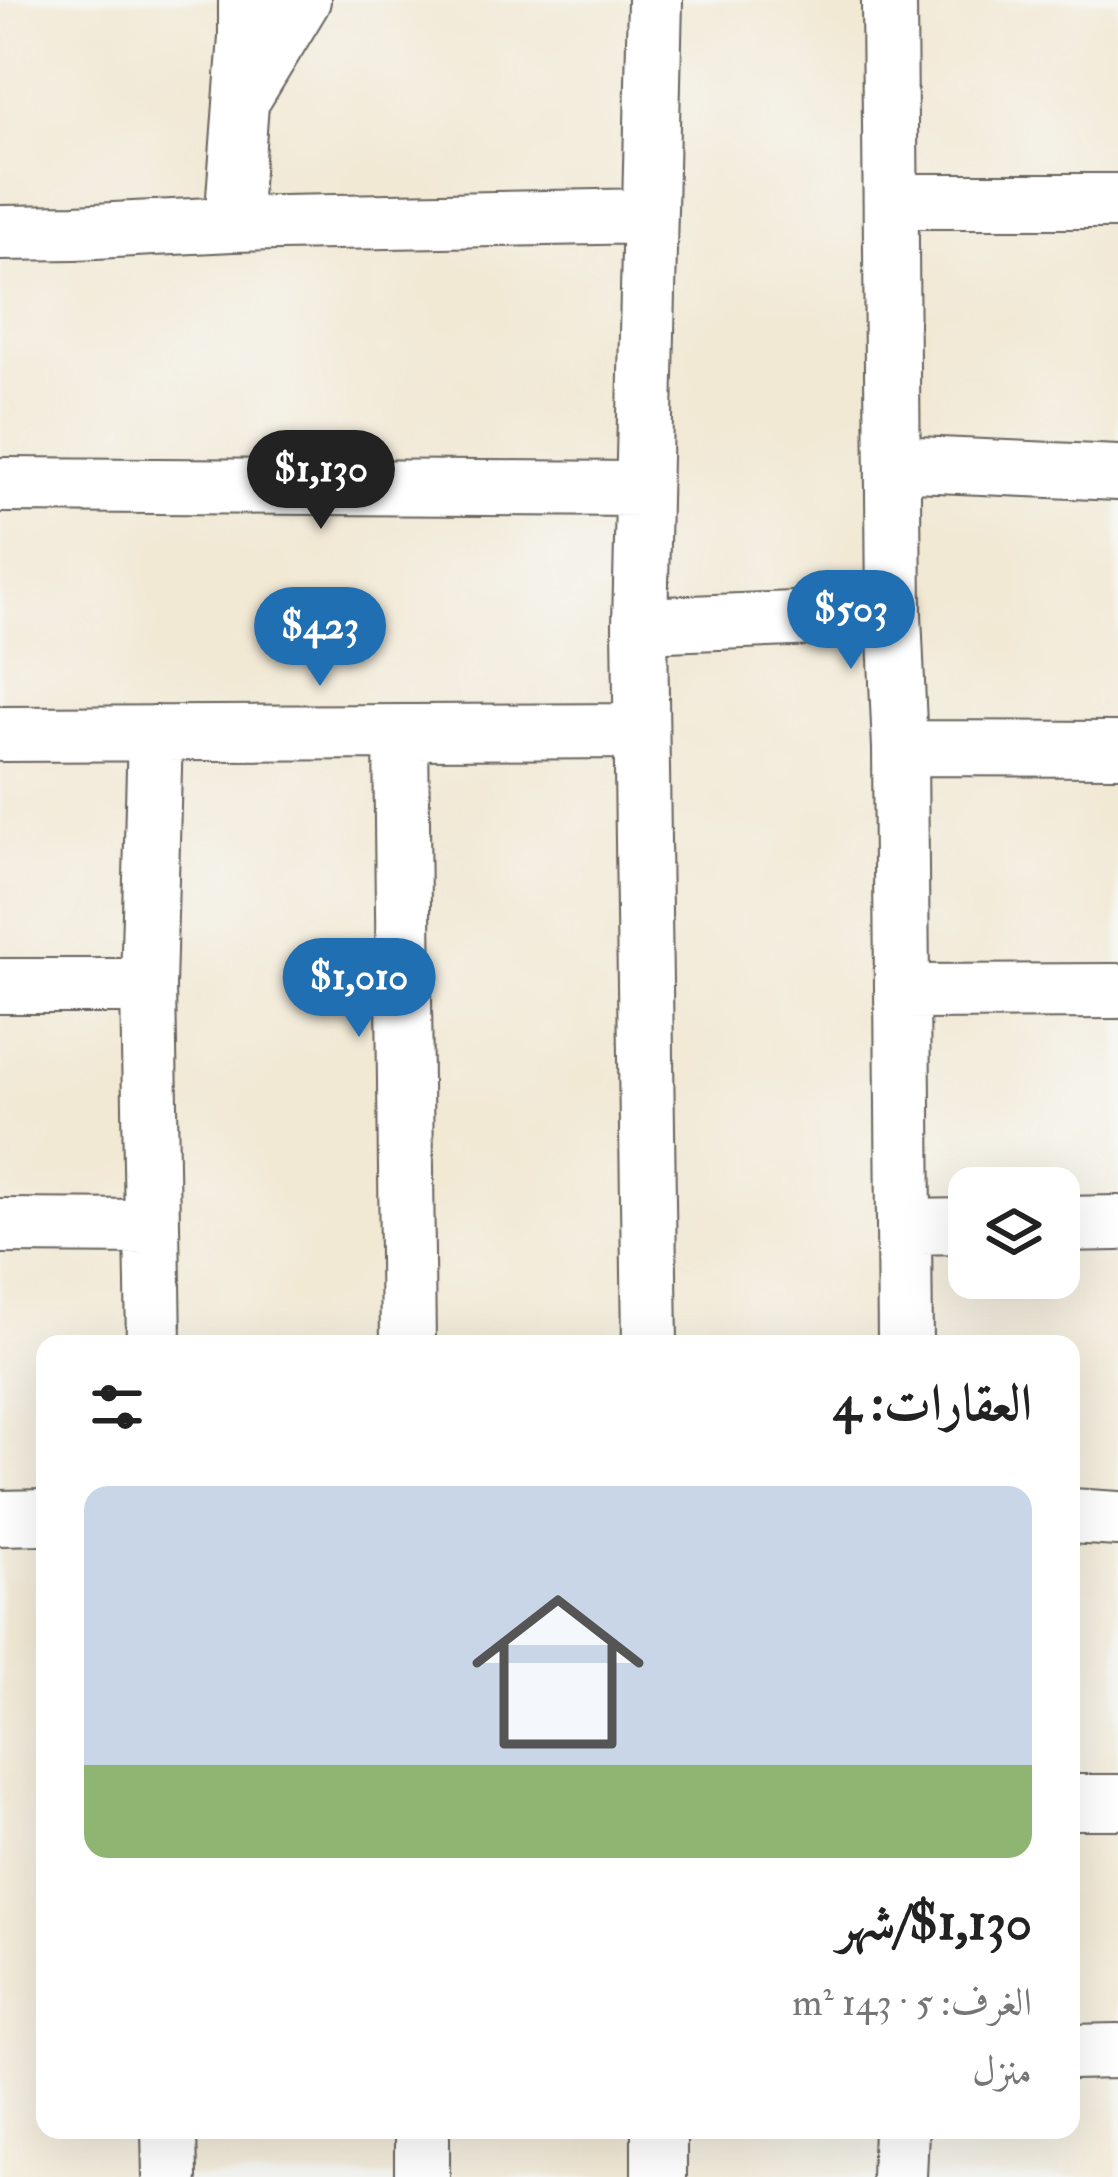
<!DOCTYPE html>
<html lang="ar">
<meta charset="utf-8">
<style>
:root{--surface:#fff;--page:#f6f6f6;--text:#222;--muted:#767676;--accent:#1f6fb2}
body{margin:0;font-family:"IM FELL Double Pica",Amiri,serif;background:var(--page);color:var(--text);direction:rtl;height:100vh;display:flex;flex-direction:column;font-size:45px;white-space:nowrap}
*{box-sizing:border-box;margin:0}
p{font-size:39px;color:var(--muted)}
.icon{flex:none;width:66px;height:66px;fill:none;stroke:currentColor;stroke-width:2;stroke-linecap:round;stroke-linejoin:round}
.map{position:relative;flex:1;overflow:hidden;direction:ltr}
.details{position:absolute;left:36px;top:1335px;width:1044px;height:804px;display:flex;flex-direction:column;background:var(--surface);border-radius:24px;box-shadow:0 12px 48px #0002;direction:rtl}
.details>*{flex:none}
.buttons{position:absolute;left:948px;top:1167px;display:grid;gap:24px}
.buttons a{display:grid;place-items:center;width:132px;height:132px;border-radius:24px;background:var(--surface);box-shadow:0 12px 48px #0002;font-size:60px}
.price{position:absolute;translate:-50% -102px;padding:0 27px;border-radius:42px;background:var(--accent);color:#fff;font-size:39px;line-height:78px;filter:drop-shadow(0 3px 6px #0008)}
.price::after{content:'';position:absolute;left:50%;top:72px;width:36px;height:27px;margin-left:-18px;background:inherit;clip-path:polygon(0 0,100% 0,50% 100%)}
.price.current{background:#222;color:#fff}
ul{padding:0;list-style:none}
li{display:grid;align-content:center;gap:24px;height:636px;padding:0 48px}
li span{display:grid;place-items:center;height:372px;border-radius:24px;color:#555}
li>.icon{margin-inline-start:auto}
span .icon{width:216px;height:216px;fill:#fffc;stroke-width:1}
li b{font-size:51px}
h2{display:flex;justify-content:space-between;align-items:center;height:144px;padding:0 48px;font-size:51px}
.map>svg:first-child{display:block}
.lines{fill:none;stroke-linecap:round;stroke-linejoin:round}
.minor-casing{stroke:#67645d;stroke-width:58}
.minor{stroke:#fff;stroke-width:54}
</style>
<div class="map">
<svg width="1118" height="2177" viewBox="0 0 1118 2177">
<rect width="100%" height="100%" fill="#f6f6f2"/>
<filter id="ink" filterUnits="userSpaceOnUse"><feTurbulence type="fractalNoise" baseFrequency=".00833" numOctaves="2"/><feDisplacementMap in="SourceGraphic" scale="24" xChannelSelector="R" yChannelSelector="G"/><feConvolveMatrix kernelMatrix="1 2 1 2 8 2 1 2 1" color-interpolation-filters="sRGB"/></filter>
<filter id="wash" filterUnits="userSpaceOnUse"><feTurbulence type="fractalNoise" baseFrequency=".004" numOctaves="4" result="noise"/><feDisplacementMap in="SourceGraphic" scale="48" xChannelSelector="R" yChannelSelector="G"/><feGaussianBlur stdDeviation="2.7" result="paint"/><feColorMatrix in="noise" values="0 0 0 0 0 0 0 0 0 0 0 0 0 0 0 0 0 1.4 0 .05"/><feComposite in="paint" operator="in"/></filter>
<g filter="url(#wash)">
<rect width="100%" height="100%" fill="#f2e9d5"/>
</g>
<g filter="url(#ink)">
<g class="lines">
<defs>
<path id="minor" d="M889 0 894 615 900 748 905 1344
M246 94 303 0
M891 201H1118
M232 224 246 37V0
M0 233 75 232 232 224 649 216
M893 463 1118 473
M0 485 642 489
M640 625 894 615
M0 734 640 731
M401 734 408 1344
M900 748 1118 749
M0 986H148
M902 992 1118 991
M1059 1224 1118 1223
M0 1226 152 1227
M904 1227 969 1226
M154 1344 148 986 155 733
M650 1344 640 625 655 0
M1071 1516 1118 1519
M0 1518 45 1517
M1071 1802H1118
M1071 2052 1118 2051
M169 2130 170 2177
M422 2130V2177
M659 2130V2177
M899 2177 901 2130"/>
</defs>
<!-- minor casing -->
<use href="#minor" class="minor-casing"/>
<!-- minor -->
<use href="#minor" class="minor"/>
</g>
</g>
</svg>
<div class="buttons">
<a><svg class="icon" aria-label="layers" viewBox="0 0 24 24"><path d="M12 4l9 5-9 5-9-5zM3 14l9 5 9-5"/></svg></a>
</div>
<b class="price current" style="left:321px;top:532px">$1,130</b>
<b class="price" style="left:851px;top:672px">$503</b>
<b class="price" style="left:320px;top:689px">$423</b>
<b class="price" style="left:359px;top:1040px">$1,010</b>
<section class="details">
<h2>العقارات: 4<svg class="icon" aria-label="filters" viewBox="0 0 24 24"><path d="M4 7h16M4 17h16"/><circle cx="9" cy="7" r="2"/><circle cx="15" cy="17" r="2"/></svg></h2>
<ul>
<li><span style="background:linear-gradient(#c9d6e8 75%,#8fb573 0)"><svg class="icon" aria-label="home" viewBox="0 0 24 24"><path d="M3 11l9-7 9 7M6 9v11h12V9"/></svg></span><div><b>$1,130/شهر</b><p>الغرف: 5 · 143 m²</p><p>منزل</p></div></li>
</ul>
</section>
</div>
